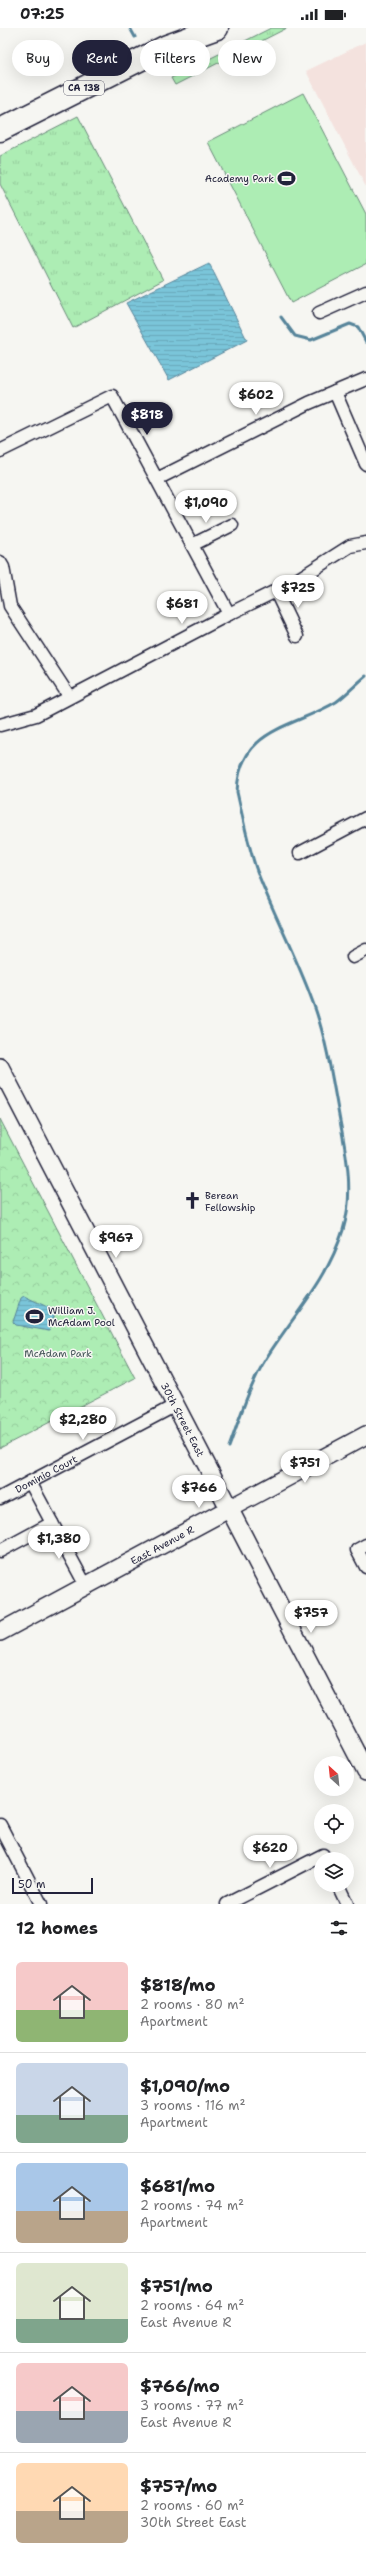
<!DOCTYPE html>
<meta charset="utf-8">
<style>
:root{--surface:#fff;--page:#f6f6f6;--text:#202124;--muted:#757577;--line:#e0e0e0;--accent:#22223b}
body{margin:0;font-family:"Shantell Sans",sans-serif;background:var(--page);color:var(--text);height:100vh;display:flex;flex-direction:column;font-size:15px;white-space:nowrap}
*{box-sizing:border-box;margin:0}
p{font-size:13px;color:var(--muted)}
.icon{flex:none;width:22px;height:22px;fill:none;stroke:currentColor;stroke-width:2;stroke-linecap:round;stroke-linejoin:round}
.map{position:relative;height:1876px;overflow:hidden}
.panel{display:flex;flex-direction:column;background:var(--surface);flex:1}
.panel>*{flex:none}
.hud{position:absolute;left:12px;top:12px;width:342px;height:36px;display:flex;gap:8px}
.needle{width:26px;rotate:333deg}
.tools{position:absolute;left:314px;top:1728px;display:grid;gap:8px}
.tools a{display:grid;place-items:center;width:40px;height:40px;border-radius:50%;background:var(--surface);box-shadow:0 4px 16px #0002;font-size:20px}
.scale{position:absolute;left:12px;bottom:10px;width:81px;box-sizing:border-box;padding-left:4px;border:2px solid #22223b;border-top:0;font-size:11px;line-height:14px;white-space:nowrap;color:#22223b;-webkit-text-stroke:3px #f6f6f2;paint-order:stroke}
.price{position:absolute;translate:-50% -34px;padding:0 9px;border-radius:14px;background:#fff;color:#222;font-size:13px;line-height:26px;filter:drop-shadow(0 1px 2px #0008)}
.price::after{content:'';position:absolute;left:50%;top:24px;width:12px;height:9px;margin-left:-6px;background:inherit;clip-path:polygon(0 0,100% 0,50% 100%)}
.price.active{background:var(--accent);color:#fff}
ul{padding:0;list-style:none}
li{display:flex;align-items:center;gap:12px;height:100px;padding:0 16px}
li+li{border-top:1px solid var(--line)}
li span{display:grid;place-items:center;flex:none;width:112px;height:80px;border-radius:6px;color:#555}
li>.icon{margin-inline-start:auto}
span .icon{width:48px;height:48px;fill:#fffc;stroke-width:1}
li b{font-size:17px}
h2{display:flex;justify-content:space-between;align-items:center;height:48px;padding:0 16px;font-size:17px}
.chip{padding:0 14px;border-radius:18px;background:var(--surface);box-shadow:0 4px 16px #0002;font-size:14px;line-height:36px}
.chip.active{background:var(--accent);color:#fff}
.status{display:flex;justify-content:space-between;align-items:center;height:28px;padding:0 20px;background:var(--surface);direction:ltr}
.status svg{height:11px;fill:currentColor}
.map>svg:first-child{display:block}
.built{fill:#f4e2de}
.grass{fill:url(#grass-tufts);stroke:#688878}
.park{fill:url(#park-crowns);stroke:#688878}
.pitch{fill:#adedb4;stroke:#688878}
.water{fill:url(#water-rules);stroke:#57849a}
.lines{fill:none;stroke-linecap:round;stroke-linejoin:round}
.stream{stroke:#57849a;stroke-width:3}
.street-casing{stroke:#22223b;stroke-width:15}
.secondary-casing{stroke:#22223b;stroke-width:20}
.highway-casing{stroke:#22223b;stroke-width:25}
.street{stroke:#f6f6f2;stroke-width:12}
.secondary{stroke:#f6f6f2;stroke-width:17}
.highway{stroke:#f6f6f2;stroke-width:22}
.labels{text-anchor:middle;stroke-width:3;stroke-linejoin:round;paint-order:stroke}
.shield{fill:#f6f6f2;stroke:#626272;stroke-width:1}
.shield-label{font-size:9px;font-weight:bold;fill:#22223b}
.poi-label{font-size:10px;fill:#22223b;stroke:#f6f6f2;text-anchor:start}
.park-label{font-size:10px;fill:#455559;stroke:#f6f6f2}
.street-label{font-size:10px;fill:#22223b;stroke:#f6f6f2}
</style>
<div class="status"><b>07:25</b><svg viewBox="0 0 49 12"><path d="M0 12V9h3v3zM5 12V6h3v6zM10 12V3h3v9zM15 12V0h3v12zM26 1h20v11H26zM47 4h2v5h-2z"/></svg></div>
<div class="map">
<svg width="366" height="1876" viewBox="0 0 366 1876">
<defs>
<pattern id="grass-tufts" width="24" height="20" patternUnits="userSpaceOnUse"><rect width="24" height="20" fill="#adedb4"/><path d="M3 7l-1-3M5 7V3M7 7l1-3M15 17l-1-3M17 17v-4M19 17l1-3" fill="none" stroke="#95cb9c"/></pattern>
<pattern id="park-crowns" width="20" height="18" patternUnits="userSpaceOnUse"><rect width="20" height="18" fill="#adedb4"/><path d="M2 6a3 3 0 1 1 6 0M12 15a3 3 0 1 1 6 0" fill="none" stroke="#95cb9c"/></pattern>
<pattern id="water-rules" width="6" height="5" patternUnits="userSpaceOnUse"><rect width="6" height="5" fill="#7ac5d9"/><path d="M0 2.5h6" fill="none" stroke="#69a9bb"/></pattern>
</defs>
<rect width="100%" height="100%" fill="#f6f6f2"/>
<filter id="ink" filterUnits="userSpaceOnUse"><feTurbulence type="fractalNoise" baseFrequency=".025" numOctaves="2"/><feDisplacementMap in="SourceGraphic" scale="8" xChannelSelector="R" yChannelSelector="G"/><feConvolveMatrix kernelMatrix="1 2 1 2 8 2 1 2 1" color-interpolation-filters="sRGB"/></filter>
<g filter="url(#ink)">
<!-- built -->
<path class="built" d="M366 14V159L306 43Z"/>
<!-- grass -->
<path class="grass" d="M271 0H287L175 57 171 50Z
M78 88 163 252 73 300 0 156V128Z"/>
<!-- park -->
<path class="park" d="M0 1091 135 1350 0 1420Z"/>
<!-- pitch -->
<path class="pitch" d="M303 65 366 186V236L291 275 208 114Z"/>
<!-- water -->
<path class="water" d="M209 235 247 312 169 352 126 275Z
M24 1268 56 1283 49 1303 16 1297 13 1294 21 1270Z"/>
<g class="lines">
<!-- stream -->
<path class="stream" d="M130 0 135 9
M281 289 295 308 311 312 350 296 358 299 366 314
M229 1419C240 1389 250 1356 267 1329 295 1285 327 1253 343 1202 354 1166 347 1129 340 1093 333 1056 328 1019 316 983 300 935 275 890 257 843 248 818 243 790 237 764 239 700 293 700 336 674 346 667 356 656 366 648"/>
<defs>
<g id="street">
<path d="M319 285 366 264"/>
<path d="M335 364 366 436"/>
<path d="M0 423 112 368 229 586"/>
<path d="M157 451 309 375 366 351"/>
<path d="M192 517 232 497"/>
<path d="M0 534 3 539 10 578 69 668"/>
<path d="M276 564 297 608"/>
<path d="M0 697 36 687 229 586 292 555 350 518 366 515"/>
<path d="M300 825 366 790"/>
<path d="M353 929 366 922"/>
<path id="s1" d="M0 1470 176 1377"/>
<path d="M52 1495 86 1558"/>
<path d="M366 1517 357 1522 366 1539"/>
<path d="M0 1523 52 1495 30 1454"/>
<path d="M0 1797 41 1876"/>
<path d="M338 1857 347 1876"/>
<path d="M227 1876 323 1827 325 1831"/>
</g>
<g id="secondary">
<path id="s2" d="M0 1039 366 1744"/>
<path id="s3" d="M0 1604 366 1407"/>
</g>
<path id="highway" d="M0 102 167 18 217 0"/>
</defs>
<!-- street casing -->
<use href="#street" class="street-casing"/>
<!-- secondary casing -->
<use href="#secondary" class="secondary-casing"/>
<!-- highway casing -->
<use href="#highway" class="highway-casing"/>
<!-- street -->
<use href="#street" class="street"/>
<!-- secondary -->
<use href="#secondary" class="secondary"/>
<!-- highway -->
<use href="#highway" class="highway"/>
</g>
</g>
<!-- icons -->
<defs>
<symbol id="stadium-bare" viewBox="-9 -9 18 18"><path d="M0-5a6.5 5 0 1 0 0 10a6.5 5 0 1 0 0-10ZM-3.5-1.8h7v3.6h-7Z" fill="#22223b" stroke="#f6f6f2" stroke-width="2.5" paint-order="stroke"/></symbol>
<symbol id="church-bare" viewBox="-9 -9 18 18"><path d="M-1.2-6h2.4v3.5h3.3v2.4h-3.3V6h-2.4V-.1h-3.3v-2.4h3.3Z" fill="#22223b" stroke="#f6f6f2" stroke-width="2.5" paint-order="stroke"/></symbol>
</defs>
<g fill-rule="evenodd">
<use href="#stadium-bare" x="274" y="138" width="25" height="25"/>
<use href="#church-bare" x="180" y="1160" width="25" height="25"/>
<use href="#stadium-bare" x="22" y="1276" width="25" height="25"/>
</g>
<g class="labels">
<!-- shield labels -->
<rect class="shield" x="64" y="53" width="40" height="14" rx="3"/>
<g class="shield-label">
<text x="84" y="63">CA 138</text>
</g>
<!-- poi labels -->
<g class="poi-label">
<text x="274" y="154" text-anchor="end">Academy Park</text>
<text x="205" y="1171">Berean<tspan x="205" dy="12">Fellowship</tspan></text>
<text x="48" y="1286">William J.<tspan x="48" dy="12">McAdam Pool</tspan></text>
</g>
<!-- park labels -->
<g class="park-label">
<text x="58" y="1329">McAdam Park</text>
</g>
<!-- street labels -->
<g class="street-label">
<text dy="4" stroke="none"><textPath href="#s2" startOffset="397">30th Street East</textPath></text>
<text dy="4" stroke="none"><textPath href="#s1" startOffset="52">Dominio Court</textPath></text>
<text dy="4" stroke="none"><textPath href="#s3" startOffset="184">East Avenue R</textPath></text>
</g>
</g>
</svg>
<div class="tools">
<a><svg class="needle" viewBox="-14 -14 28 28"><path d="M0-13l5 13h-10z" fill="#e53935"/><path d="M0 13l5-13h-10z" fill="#757577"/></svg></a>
<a><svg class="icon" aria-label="locate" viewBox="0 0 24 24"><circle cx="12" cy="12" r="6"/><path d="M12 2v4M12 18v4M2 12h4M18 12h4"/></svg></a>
<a><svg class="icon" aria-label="layers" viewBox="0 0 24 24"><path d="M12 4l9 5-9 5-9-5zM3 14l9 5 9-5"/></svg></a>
</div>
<div class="scale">50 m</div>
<b class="price" style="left:256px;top:388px">$602</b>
<b class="price active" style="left:147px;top:408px">$818</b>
<b class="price" style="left:206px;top:496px">$1,090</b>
<b class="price" style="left:298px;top:581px">$725</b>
<b class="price" style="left:182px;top:597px">$681</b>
<b class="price" style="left:116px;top:1231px">$967</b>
<b class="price" style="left:83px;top:1413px">$2,280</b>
<b class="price" style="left:305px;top:1456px">$751</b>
<b class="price" style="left:199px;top:1481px">$766</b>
<b class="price" style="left:59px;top:1532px">$1,380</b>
<b class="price" style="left:311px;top:1606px">$757</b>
<b class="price" style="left:270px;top:1841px">$620</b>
<div class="hud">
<a class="chip">Buy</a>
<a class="chip active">Rent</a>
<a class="chip">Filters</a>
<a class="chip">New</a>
</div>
</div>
<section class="panel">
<h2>12 homes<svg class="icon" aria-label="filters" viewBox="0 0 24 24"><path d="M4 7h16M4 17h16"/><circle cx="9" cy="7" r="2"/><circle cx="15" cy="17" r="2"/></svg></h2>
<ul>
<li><span style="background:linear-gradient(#f6c9c9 60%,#8fb573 0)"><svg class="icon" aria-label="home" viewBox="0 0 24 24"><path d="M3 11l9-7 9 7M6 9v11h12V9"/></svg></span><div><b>$818/mo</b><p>2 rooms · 80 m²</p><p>Apartment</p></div></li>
<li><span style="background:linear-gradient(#c9d6e8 65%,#7fa58c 0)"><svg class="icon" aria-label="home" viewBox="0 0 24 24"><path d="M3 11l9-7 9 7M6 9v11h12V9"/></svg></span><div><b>$1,090/mo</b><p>3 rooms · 116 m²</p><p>Apartment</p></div></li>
<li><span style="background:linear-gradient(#a9c7e8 60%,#b9a48a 0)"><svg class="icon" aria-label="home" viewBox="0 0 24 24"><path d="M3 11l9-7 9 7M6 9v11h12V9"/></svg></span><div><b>$681/mo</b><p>2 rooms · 74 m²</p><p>Apartment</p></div></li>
<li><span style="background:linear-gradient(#dfe7d0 70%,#7fa58c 0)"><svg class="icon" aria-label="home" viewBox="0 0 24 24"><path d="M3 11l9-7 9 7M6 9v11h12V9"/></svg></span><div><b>$751/mo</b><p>2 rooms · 64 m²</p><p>East Avenue R</p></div></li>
<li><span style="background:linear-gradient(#f6c9c9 60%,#9aa5b1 0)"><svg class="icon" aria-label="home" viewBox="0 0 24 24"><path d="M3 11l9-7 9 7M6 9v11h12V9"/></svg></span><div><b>$766/mo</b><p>3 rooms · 77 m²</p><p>East Avenue R</p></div></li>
<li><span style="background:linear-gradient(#ffd9b3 60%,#b9a48a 0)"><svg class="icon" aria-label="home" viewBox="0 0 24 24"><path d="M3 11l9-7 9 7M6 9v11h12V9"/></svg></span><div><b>$757/mo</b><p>2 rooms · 60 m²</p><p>30th Street East</p></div></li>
</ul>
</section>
